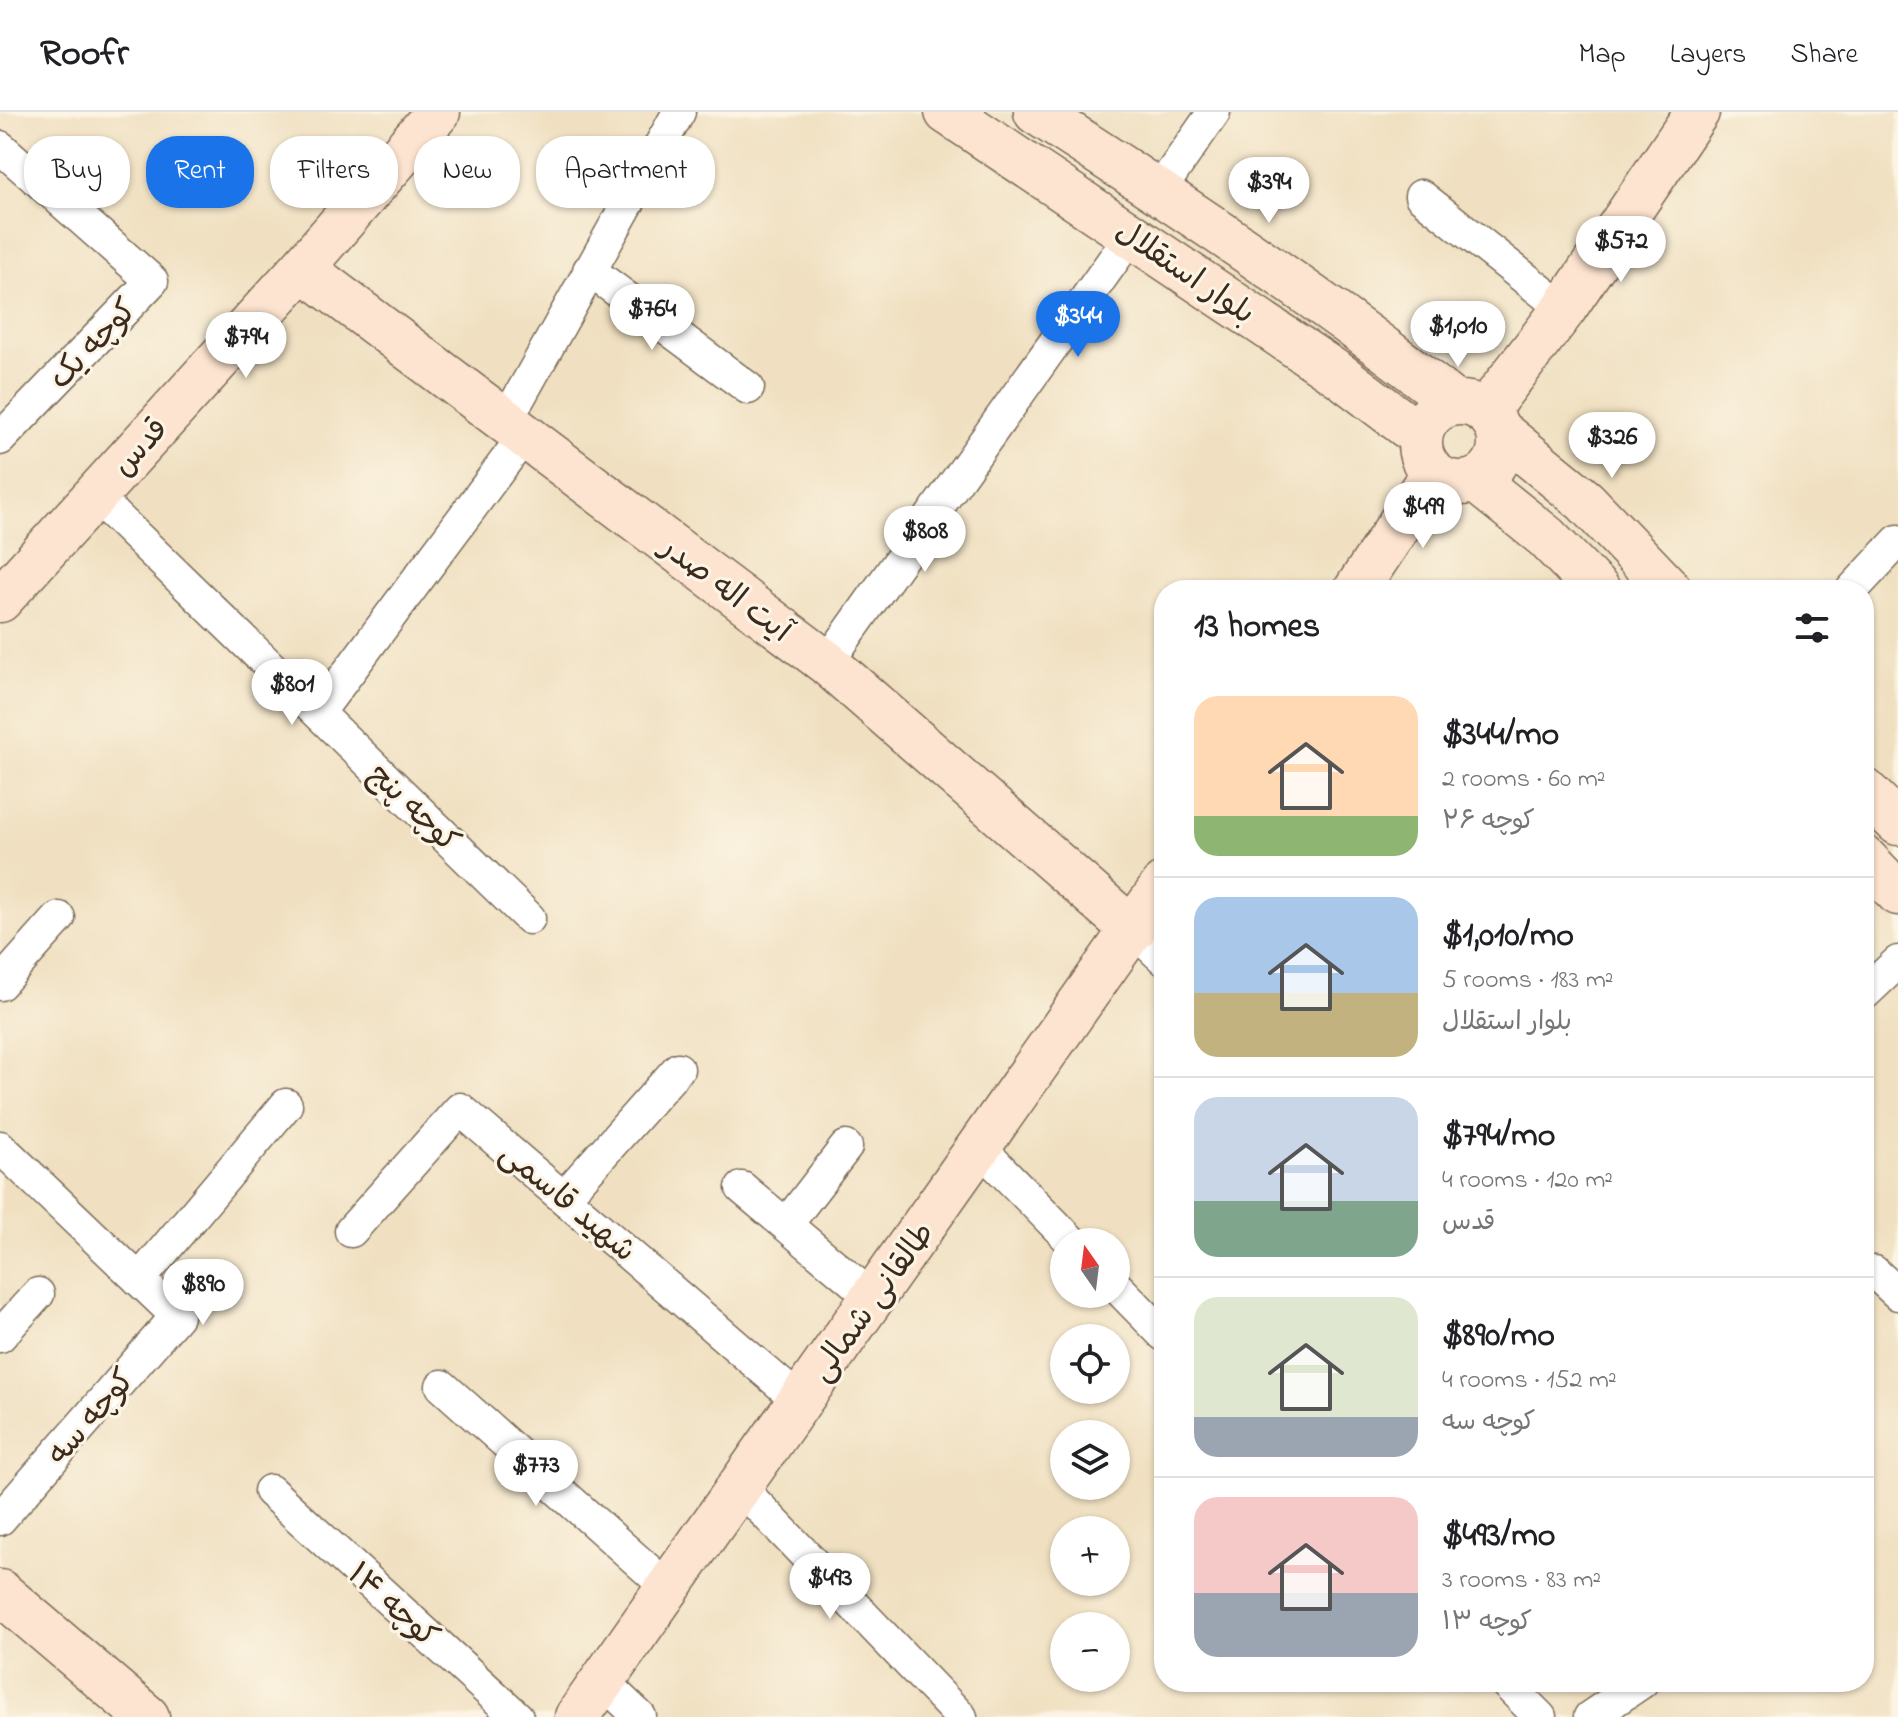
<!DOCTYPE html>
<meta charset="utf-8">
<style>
:root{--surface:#fff;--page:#f6f6f6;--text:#202124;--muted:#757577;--line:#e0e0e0;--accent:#1a73e8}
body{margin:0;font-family:"Indie Flower","Playpen Sans Arabic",sans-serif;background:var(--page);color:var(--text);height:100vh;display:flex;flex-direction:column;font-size:30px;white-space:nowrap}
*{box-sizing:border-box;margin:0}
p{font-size:26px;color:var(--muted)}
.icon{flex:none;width:44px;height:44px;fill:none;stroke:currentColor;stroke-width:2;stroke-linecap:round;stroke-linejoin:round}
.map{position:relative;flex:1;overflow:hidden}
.panel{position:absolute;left:1154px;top:468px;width:720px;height:1112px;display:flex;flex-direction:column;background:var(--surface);border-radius:32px;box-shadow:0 2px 6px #0004}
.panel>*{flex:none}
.top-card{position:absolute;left:24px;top:24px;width:760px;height:72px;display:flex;gap:16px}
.needle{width:52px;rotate:346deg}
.tools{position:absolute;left:1050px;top:1116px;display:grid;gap:16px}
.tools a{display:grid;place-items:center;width:80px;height:80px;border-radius:50%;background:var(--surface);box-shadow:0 2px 6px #0004;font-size:40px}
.price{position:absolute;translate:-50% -68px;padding:0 18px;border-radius:28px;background:#fff;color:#222;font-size:26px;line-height:52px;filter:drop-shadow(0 2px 4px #0008)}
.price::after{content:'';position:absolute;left:50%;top:48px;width:24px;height:18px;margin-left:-12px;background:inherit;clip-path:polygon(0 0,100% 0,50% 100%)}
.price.active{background:var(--accent);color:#fff}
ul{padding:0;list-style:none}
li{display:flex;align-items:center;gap:24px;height:200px;padding:0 40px}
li+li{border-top:2px solid var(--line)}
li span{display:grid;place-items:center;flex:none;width:224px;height:160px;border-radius:24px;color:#555}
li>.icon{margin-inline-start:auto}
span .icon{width:96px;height:96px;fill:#fffc;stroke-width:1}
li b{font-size:34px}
h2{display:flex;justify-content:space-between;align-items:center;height:96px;padding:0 40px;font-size:34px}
.tag{padding:0 28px;border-radius:32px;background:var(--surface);box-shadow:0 2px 6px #0004;font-size:28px;line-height:72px}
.tag.active{background:var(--accent);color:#fff}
header{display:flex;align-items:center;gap:48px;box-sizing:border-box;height:112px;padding:0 40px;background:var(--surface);border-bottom:2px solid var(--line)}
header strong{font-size:38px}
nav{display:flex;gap:44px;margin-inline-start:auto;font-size:28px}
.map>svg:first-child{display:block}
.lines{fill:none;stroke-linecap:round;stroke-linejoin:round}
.street-casing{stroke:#7a6a57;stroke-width:35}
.secondary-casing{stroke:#7a6a57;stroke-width:47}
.street{stroke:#fff;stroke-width:32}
.secondary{stroke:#fde4d0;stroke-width:44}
.labels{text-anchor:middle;stroke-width:6;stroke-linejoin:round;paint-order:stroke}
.street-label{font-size:32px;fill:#3b2a1e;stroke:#fcf5e5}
</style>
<header>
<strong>Roofr</strong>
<nav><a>Map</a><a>Layers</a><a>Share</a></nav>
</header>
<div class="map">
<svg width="1898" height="1605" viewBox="0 0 1898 1605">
<rect width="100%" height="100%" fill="#fcf5e5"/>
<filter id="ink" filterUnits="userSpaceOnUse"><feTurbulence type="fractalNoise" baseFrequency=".0125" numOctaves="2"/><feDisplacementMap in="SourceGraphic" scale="16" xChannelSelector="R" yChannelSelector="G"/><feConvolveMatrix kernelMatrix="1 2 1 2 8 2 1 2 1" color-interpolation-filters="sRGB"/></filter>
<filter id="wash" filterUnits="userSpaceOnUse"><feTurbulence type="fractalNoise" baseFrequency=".006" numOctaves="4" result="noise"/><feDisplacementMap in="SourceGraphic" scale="32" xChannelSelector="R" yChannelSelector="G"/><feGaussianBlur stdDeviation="1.8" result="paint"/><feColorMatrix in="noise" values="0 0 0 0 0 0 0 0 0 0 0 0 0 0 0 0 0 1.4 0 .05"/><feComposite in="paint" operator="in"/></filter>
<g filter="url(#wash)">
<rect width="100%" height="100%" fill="#f0e0c1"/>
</g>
<g filter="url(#ink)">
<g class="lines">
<defs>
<path id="street" d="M0 35 152 169 0 327
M1159 79 1214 0
M1421 84 1564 197
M589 158 748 276
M506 309 679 0
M94 383 529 806
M1852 478 1898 429
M827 551 1132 122
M318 601 525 323
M1133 818 1164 847
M0 872 59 806
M1864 882 1898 850
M0 1035 177 1204 0 1407
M980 1036 1072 1130
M742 1076 873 1186
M564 1085 678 957
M786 1113 846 1035
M351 1119 460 997 800 1289
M1874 1160 1898 1182
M139 1168 286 993
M1116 1174 1164 1223
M0 1224 38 1182
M442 1274 668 1476
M740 1375 961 1605
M270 1379 517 1605
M602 1569 640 1605
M1505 1570 1540 1605
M1590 1605 1642 1570"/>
<path id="secondary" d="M947 0 1341 264 1420 324
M1036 0C1179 92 1321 186 1455 291
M302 156 827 551 1133 818
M1420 331a40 40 0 1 1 80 0a40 40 0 1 1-80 0Z
M1485 300 1564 197 1697 0
M1498 318 1585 389 1670 478
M1475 368 1546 425 1598 478
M1356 478 1433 361
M0 488 302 156 438 0
M1864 678 1898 711
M1864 746 1898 781
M0 1480 147 1605
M577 1605 1164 772"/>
</defs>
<!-- street casing -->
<use href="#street" class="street-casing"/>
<!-- secondary casing -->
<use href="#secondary" class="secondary-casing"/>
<!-- street -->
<use href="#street" class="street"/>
<!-- secondary -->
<use href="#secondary" class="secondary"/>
</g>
</g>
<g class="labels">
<!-- street labels -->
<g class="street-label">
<text transform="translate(1186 159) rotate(34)" y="11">بلوار استقلال</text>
<text transform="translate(92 231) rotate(-46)" y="11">کوچه یک</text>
<text transform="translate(139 334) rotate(-48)" y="11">قدس</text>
<text transform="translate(727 476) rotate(37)" y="11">آیت اله صدر</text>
<text transform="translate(415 695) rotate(44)" y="11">کوچه پنج</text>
<text transform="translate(569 1089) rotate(40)" y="11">شهید قاسمی</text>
<text transform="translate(871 1189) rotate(-54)" y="11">طالقانی شمالی</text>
<text transform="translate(90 1304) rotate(-49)" y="11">کوچه سه</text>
<text transform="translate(394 1492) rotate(42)" y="11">کوچه ۱۴</text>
</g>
</g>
</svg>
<div class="tools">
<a><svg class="needle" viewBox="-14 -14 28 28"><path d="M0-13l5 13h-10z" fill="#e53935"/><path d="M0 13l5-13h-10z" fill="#757577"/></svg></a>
<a><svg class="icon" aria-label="locate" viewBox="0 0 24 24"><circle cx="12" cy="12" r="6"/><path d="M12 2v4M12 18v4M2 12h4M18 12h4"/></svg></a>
<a><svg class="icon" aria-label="layers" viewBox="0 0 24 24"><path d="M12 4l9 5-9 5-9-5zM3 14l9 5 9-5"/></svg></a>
<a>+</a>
<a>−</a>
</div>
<b class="price" style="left:1269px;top:113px">$394</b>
<b class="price" style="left:1621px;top:172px">$572</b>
<b class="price" style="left:652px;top:240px">$764</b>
<b class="price active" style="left:1078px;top:247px">$344</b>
<b class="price" style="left:1458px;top:257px">$1,010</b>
<b class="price" style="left:246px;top:268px">$794</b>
<b class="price" style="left:1612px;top:368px">$326</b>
<b class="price" style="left:1423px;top:438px">$499</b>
<b class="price" style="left:925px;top:462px">$808</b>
<b class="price" style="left:292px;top:615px">$801</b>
<b class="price" style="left:203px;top:1215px">$890</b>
<b class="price" style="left:536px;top:1396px">$773</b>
<b class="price" style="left:830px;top:1509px">$493</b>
<div class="top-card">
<a class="tag">Buy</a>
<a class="tag active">Rent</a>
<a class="tag">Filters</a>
<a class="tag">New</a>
<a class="tag">Apartment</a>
</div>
<section class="panel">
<h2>13 homes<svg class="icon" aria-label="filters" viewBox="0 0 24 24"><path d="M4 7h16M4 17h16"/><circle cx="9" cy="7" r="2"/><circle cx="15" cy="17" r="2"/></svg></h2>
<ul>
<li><span style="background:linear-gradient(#ffd9b3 75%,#8fb573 0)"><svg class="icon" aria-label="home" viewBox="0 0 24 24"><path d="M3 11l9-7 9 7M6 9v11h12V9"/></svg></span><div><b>$344/mo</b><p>2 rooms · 60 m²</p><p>کوچه ۲۶</p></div></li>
<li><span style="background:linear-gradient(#a9c7e8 60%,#c2b280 0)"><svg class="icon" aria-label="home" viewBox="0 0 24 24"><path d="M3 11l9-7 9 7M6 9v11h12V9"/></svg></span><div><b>$1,010/mo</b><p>5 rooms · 183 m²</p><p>بلوار استقلال</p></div></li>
<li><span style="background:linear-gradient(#c9d6e8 65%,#7fa58c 0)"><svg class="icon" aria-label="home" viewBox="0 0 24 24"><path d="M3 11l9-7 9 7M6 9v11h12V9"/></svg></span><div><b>$794/mo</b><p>4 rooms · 120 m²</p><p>قدس</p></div></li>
<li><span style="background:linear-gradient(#dfe7d0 75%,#9aa5b1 0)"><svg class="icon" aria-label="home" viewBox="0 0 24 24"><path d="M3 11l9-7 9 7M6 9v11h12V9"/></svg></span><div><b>$890/mo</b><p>4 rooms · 152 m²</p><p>کوچه سه</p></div></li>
<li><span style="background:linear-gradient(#f6c9c9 60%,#9aa5b1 0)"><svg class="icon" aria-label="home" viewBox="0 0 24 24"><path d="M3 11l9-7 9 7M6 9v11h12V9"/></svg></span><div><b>$493/mo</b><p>3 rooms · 83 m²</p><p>کوچه ۱۳</p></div></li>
</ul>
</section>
</div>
